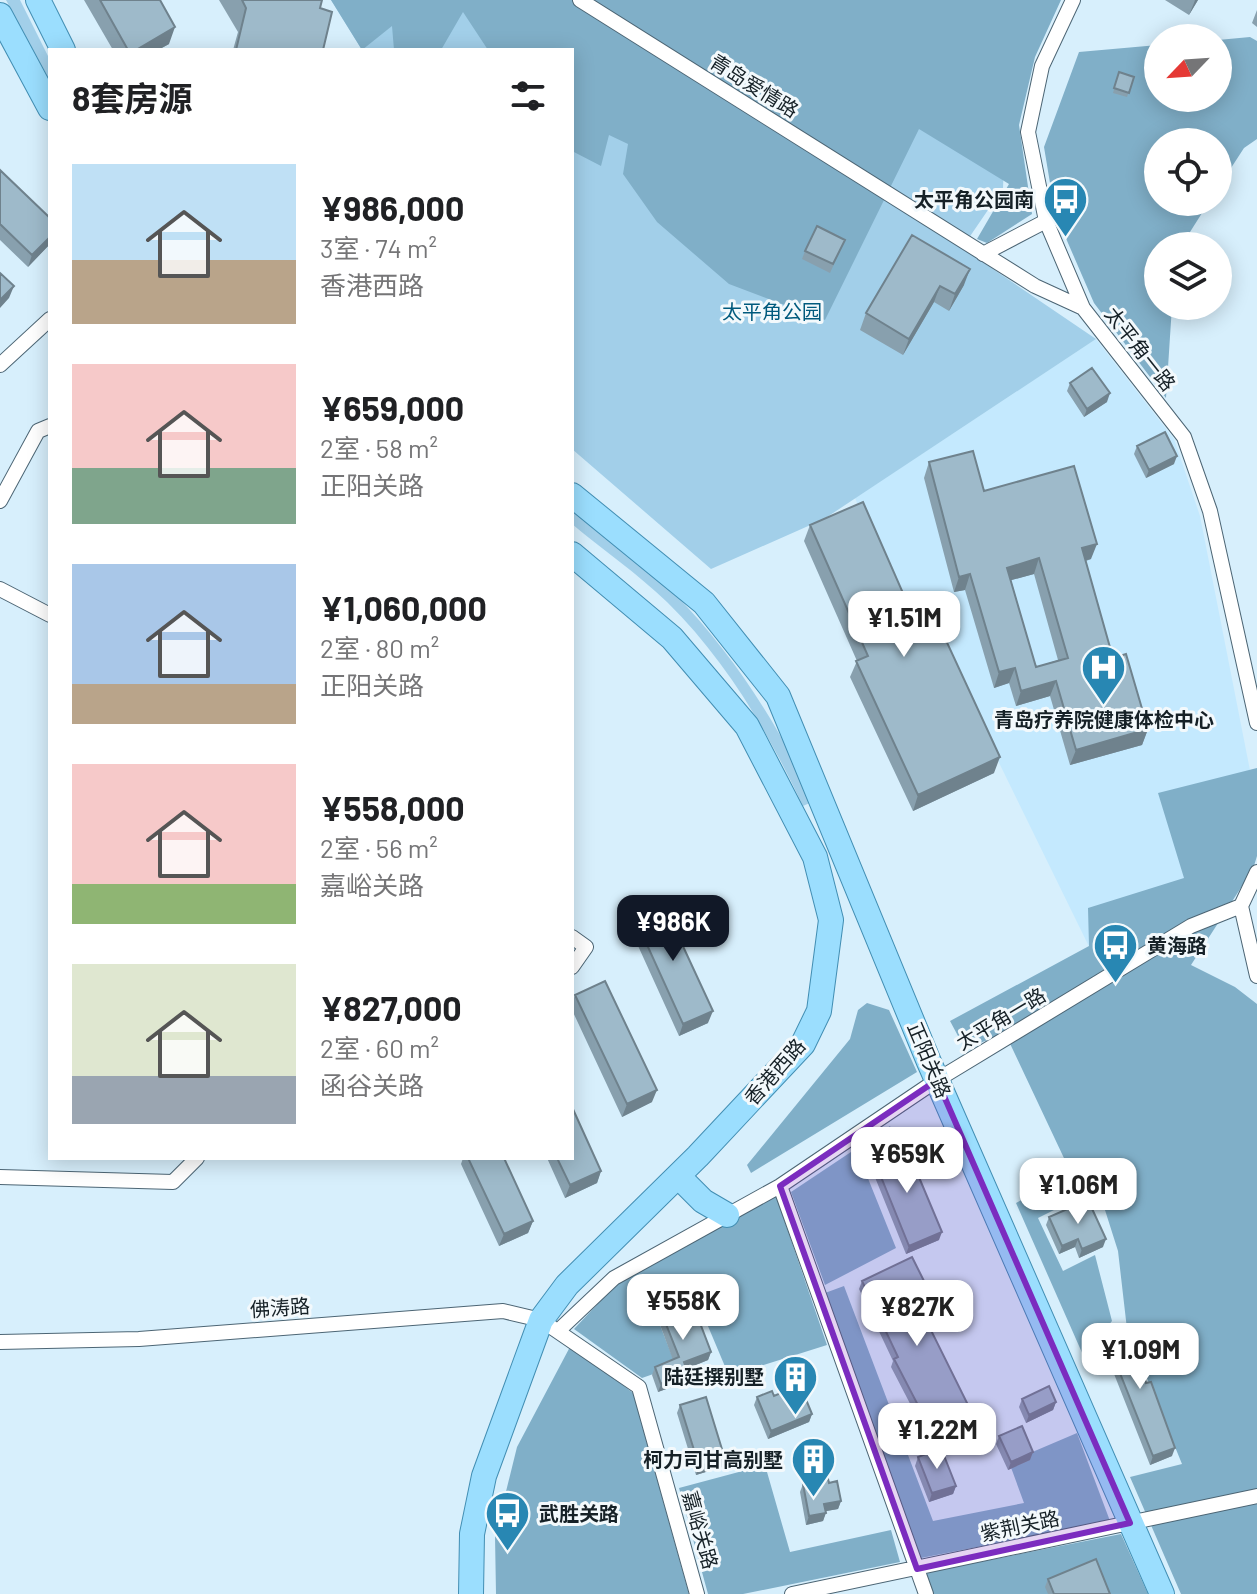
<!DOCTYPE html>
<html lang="zh">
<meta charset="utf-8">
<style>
:root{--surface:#fff;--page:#f6f6f6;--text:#202124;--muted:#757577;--accent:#111827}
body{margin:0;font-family:Barlow,"Noto Sans SC",sans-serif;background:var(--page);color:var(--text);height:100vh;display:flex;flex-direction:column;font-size:30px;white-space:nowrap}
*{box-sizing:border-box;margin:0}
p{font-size:26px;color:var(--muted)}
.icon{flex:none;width:44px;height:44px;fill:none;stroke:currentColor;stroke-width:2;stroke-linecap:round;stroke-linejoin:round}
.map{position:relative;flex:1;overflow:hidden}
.details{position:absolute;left:48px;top:48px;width:526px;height:1112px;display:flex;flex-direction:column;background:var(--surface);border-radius:0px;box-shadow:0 4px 20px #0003}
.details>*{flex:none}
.needle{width:52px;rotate:245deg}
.tools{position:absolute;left:1144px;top:24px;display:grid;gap:16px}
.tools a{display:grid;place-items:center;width:88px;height:88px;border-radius:50%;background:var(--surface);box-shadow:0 4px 20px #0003;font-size:40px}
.price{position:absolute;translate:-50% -68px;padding:0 18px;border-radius:16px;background:#fff;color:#222;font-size:26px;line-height:52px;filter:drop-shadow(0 2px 4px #0008)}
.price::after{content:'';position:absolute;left:50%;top:48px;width:24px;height:18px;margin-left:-12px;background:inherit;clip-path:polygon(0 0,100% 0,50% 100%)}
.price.selected{background:var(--accent);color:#fff}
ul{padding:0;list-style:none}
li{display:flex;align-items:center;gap:24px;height:200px;padding:0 24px}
li span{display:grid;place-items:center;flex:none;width:224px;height:160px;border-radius:0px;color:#555}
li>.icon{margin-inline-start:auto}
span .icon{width:96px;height:96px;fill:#fffc;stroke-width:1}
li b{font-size:34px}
h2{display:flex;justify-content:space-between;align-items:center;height:96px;padding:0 24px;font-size:34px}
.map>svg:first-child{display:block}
.built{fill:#c4e9fe}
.green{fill:#a2cfe9}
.forest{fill:#80afc8}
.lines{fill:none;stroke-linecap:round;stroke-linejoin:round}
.street-casing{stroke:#4c6574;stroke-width:16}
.primary-casing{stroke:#428eb3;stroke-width:26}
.street{stroke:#fff;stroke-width:14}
.primary{stroke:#9bdefe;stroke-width:24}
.wall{fill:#88a0ae;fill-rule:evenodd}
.shaded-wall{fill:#6f828d}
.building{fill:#9ebaca;stroke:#6f828d;stroke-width:2;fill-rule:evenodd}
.marked{fill:#7b2cbf;fill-opacity:0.2;stroke:#7b2cbf;stroke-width:6;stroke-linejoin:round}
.labels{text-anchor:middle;stroke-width:6;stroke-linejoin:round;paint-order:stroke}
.street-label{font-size:20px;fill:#162127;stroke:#f3f9fc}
.poi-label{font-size:20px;font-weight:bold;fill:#162127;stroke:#f3f9fc;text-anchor:end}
.park-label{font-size:20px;fill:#005a7d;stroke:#f3f9fc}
</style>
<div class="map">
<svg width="1257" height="1594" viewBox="0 0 1257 1594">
<rect width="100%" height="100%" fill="#d7effc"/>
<!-- built -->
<path class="built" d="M1096 339 1174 439 1200 516 1257 806 1100 969 936 634 916 641 855 498Z"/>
<!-- green -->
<path class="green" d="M6 0H20L50 60V81Z
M331 0H1053L1006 112 1003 188 962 248 1096 339 824 519 711 569 572 449V50H362Z
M572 508C606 536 645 562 675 594 734 655 778 724 814 801L803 806C768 732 726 660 667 602 638 574 603 550 572 524Z"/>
<!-- forest -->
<path class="forest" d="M331 0H1061L1035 57 1019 125 1032 214 987 243 977 239 1009 184 919 129 825 320 729 284 657 222 623 174 628 144 609 135 601 166 572 151V50H488L463 12 441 50H394L392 26 362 50Z
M1250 37 1257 41V139L1244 148 1218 188V142H1158V202H1209L1190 232 1186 246H1158V306H1172L1166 398 1094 303 1055 213 1044 147 1079 52 1158 45V98H1218V40Z
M1257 768V856L1253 869 1191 965 1235 987 1257 1004V1594H1181L1130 1477 1182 1464 1127 1329 1118 1251 1098 1188 1038 1218 1063 1271 1095 1255 1112 1321 1083 1355 1016 1203 1071 1173 1005 1033 965 1049 950 1021 1089 946 1088 908 1184 878 1158 793Z
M867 1003 889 1010 917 1072 751 1173 747 1165 850 1039 858 1010Z
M890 1126 900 1149 863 1166 896 1248 825 1285 791 1192Z
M776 1196 827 1345 729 1376 697 1300 656 1315 676 1366 642 1378 574 1329 624 1276Z
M844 1286 933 1521 1024 1503 1009 1462 1077 1433 1110 1521 921 1558 825 1293Z
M571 1345 633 1393 689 1594H496L495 1536 517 1447Z
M765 1465 790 1552 891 1530 900 1562 743 1594H708L679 1488Z
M1121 1534 1148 1594H932L924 1573Z"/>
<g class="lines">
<defs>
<path id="street" d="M580 0 1035 286 1083 308
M1073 0 1042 66 1028 132 1046 221 1083 308 1184 437 1210 511 1257 723
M983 254 1046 221
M0 365 50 319
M0 501 38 431 50 426
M0 589 50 615
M1241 906 1257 976
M572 937 586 947 572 967
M0 1177 173 1182 197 1158
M780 1186 926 1594
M558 1331 614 1278 780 1186 937 1080 1191 926 1241 906 1257 872
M0 1342 139 1339 503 1311 541 1320 639 1387 697 1594
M792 1594 1257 1496"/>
<path id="primary" d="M38 0 63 50
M0 15 50 108
M572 495 704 603 778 696 929 1062 1162 1594
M678 1176 703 1201 727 1215
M471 1594 472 1534 484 1476 541 1320 567 1285 698 1156 803 1044 819 1011 831 920 815 857 747 726 672 638 572 554"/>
</defs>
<!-- street casing -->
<use href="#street" class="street-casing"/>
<!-- primary casing -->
<use href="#primary" class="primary-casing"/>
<!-- street -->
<use href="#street" class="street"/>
<!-- primary -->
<use href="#primary" class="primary"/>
</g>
<!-- wall -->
<path class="wall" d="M84 0H160L169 44 158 50H113Z
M219 0H322L320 8 323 50H233L238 32Z
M1165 0H1198L1189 15Z
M1257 10V27L1252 23Z
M1119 72 1134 77 1127 97 1113 93Z
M0 170 50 218V244L28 267 0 240Z
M912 235 964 285 949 311 934 302 903 355 860 330 866 313Z
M845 240 830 273 802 259 805 251Z
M1070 383 1107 402 1084 417 1067 391Z
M1137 446 1174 464 1146 478 1134 454Z
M929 462 984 491 1091 559 1086 561 1113 658 1148 729 1142 745 1070 765 1050 696 1016 706 1009 683 994 688 965 590 954 592 924 478ZM1034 574 1058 660 1036 667 1011 580Z
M810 525 920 632 994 773 913 811 850 677 857 661 804 541Z
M633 914 708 1023 679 1036 629 926Z
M575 995 652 1102 622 1117 572 1010V1003Z
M873 1157 939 1240 906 1254 870 1165Z
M463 1158H504L533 1221 528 1233 499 1246 461 1164Z
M547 1158H572L601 1171 597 1183 565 1198Z
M1049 1217 1103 1247 1079 1258 1075 1247 1059 1254 1046 1225Z
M862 1281 925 1283 922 1291 914 1295 971 1425 932 1446 891 1367 893 1361 859 1289Z
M662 1314 711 1352 708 1360 686 1369 685 1382 658 1392 652 1375 655 1367 673 1360 659 1322Z
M1104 1333 1146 1383 1172 1456 1150 1465 1101 1341Z
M774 1396 812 1414 809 1422 768 1439 754 1405 757 1397Z
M1022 1399 1056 1402 1053 1410 1026 1423 1019 1407Z
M680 1405 722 1467 696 1475 677 1413Z
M999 1436 1030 1460 1008 1470 996 1444Z
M918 1457 956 1486 953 1494 929 1502 915 1466Z
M804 1466 821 1472 841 1501 838 1509 826 1511 823 1521 806 1525 800 1492 803 1484 801 1474Z
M1048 1579 1110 1594H1048L1045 1587Z"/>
<!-- shaded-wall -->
<path class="shaded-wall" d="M1195 0H1198L1189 15 1194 3Z
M175 27 169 44 158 50H136Z
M50 237V244L28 267 32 255Z
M970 269 964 285 949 311 955 294Z
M14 286 9 298 0 308V300Z
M940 286 934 302 903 355 909 339Z
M1110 393 1107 402 1084 417 1087 409Z
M1177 456 1174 464 1146 478 1149 470Z
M1097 544 1091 559 1076 563 1082 548Z
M1039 558 1034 574 1001 583 1007 568Z
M970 574 965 590 954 592 959 577Z
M1015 668 1009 683 994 688 999 672Z
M1056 681 1050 696 1016 706 1021 691Z
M1148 729 1142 745 1070 765 1076 750Z
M1000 757 994 773 913 811 918 795Z
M713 1011 708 1023 679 1036 683 1024Z
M657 1090 652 1102 622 1117 627 1104Z
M601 1171 597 1183 565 1198 570 1185Z
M533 1221 528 1233 499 1246 504 1234Z
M942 1232 939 1240 906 1254 909 1246Z
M1078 1239 1075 1247 1059 1254 1062 1246Z
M1106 1239 1103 1247 1079 1258 1082 1249Z
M925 1283 922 1291 908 1298 911 1290Z
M711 1352 708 1360 681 1371 684 1362Z
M688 1374 685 1382 658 1392 661 1384Z
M1056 1402 1053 1410 1026 1423 1029 1415Z
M812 1414 809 1422 768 1439 771 1431Z
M974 1417 971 1425 932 1446 935 1438Z
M1175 1448 1172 1456 1150 1465 1153 1456Z
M1033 1452 1030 1460 1008 1470 1011 1462Z
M725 1459 722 1467 696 1475 699 1466Z
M956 1486 953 1494 929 1502 932 1493Z
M841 1501 838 1509 821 1512 824 1504Z
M826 1513 823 1521 806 1525 809 1516Z"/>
<!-- building -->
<path class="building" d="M100 0H160L175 27 136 50H128Z
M242 0H322L320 8 332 12 323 50H236L246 8Z
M1119 72 1134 77 1129 93 1114 88Z
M0 170 50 218V237L32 255 0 224Z
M817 226 845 240 833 264 805 251Z
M912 235 970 269 955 294 940 286 909 339 866 313Z
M0 273 14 286 0 300Z
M1092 368 1110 393 1087 409 1070 383Z
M1165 432 1177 456 1149 470 1137 446Z
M973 451 984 491 1074 466 1097 544 1082 548 1113 658 1126 654 1148 729 1076 750 1056 681 1021 691 1015 668 999 672 970 574 959 577 929 462ZM1039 558 1068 658 1036 667 1007 568Z
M863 502 920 632 938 623 1000 757 918 795 856 661 868 656 810 525Z
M662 901 713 1011 683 1024 633 914Z
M605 981 657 1090 627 1104 575 995Z
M572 1107 601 1171 570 1185 557 1158H572Z
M905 1144 942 1232 909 1246 873 1157Z
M468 1158H504L533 1221 504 1234Z
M1088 1200 1106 1239 1082 1249 1078 1239 1062 1246 1049 1217Z
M912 1257 925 1283 911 1290 974 1417 935 1438 894 1359 898 1357 862 1281Z
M692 1302 711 1352 684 1362 688 1374 661 1384 655 1367 679 1357 662 1314Z
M1127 1325 1146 1383 1151 1382 1175 1448 1153 1456 1104 1333Z
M800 1385 812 1414 771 1431 757 1397 772 1391 774 1396Z
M1049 1386 1056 1402 1029 1415 1022 1399Z
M706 1397 725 1459 699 1466 680 1405Z
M1022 1426 1033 1452 1011 1462 999 1436Z
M941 1448 956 1486 932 1493 918 1457Z
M820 1463 821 1472 826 1471 829 1483 837 1481 841 1501 824 1504 826 1513 809 1516 803 1484 808 1483 804 1466Z
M1096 1559 1110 1594H1054L1048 1579Z"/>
<!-- marked area -->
<path class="marked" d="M937 1080 1130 1523 917 1569 780 1186Z"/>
<!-- icons -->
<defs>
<symbol id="bus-pin" viewBox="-11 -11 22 30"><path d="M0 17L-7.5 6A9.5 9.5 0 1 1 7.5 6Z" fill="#2887b3" stroke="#f3f9fc"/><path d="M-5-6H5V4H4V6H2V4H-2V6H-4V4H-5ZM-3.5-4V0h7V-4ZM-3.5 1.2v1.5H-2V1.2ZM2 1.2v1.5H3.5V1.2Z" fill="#fff"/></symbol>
<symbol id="hospital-pin" viewBox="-11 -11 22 30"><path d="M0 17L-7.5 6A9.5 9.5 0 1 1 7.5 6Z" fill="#2887b3" stroke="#f3f9fc"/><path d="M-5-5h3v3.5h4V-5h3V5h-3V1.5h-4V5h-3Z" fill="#fff"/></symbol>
<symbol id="building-pin" viewBox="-11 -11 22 30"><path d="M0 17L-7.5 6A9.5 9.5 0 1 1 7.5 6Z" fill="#2887b3" stroke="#f3f9fc"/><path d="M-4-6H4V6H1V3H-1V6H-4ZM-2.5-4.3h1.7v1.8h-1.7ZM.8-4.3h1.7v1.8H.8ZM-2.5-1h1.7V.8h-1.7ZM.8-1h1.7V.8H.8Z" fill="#fff"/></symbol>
</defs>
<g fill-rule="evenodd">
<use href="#bus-pin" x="1040" y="174" width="51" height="69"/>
<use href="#hospital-pin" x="1078" y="642" width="51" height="69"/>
<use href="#bus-pin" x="1090" y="920" width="51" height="69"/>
<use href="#building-pin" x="770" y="1352" width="51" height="69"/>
<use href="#building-pin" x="788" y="1434" width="51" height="69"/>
<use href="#bus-pin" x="482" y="1488" width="51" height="69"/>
</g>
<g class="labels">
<!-- street labels -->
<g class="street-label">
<text transform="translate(754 86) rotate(32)" y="7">青岛爱情路</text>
<text transform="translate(1140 349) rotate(52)" y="7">太平角一路</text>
<text transform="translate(1001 1019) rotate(-31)" y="7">太平角一路</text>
<text transform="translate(929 1060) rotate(67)" y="7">正阳关路</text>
<text transform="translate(775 1072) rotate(-49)" y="7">香港西路</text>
<text transform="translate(280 1308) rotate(-4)" y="7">佛涛路</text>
<text transform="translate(1020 1526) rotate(-12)" y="7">紫荆关路</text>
<text transform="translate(700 1530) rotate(74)" y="7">嘉峪关路</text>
</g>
<!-- poi labels -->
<g class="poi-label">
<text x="1034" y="207">太平角公园南</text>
<text x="1104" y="727" text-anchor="middle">青岛疗养院健康体检中心</text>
<text x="1147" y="953" text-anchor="start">黄海路</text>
<text x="764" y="1384">陆廷撰别墅</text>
<text x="783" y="1467">柯力司甘高别墅</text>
<text x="539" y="1521" text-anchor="start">武胜关路</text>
</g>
<!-- park labels -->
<g class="park-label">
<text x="772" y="319">太平角公园</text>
</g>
</g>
</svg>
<div class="tools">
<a><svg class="needle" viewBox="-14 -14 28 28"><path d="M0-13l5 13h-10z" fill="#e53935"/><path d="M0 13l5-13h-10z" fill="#757577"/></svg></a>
<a><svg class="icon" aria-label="locate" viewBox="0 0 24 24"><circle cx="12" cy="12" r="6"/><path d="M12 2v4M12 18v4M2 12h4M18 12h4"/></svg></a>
<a><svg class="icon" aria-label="layers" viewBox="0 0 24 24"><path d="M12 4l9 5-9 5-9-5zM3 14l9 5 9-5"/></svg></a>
</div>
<b class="price" style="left:904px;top:659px">¥1.51M</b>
<b class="price selected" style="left:673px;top:963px">¥986K</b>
<b class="price" style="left:907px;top:1195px">¥659K</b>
<b class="price" style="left:1078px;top:1226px">¥1.06M</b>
<b class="price" style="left:683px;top:1342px">¥558K</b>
<b class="price" style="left:917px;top:1348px">¥827K</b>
<b class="price" style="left:1140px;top:1391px">¥1.09M</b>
<b class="price" style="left:937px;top:1471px">¥1.22M</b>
<section class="details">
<h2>8套房源<svg class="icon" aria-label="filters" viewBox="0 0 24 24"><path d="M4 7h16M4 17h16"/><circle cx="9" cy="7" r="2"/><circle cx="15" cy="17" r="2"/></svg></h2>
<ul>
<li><span style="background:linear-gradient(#bfe0f5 60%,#b9a48a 0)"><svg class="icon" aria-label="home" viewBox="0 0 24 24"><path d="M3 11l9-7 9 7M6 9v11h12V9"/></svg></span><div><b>¥986,000</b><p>3室 · 74 m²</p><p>香港西路</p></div></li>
<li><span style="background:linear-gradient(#f6c9c9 65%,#7fa58c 0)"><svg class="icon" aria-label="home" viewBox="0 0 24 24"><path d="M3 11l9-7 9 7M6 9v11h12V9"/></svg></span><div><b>¥659,000</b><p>2室 · 58 m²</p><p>正阳关路</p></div></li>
<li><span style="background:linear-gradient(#a9c7e8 75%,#b9a48a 0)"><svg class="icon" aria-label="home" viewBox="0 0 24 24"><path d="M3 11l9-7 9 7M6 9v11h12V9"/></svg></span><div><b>¥1,060,000</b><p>2室 · 80 m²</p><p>正阳关路</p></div></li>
<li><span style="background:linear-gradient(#f6c9c9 75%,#8fb573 0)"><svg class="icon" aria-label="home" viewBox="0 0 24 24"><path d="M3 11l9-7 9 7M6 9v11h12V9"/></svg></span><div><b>¥558,000</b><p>2室 · 56 m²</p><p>嘉峪关路</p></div></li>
<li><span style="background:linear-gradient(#dfe7d0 70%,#9aa5b1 0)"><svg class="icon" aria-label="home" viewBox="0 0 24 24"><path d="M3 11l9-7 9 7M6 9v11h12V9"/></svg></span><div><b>¥827,000</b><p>2室 · 60 m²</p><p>函谷关路</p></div></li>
</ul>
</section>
</div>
